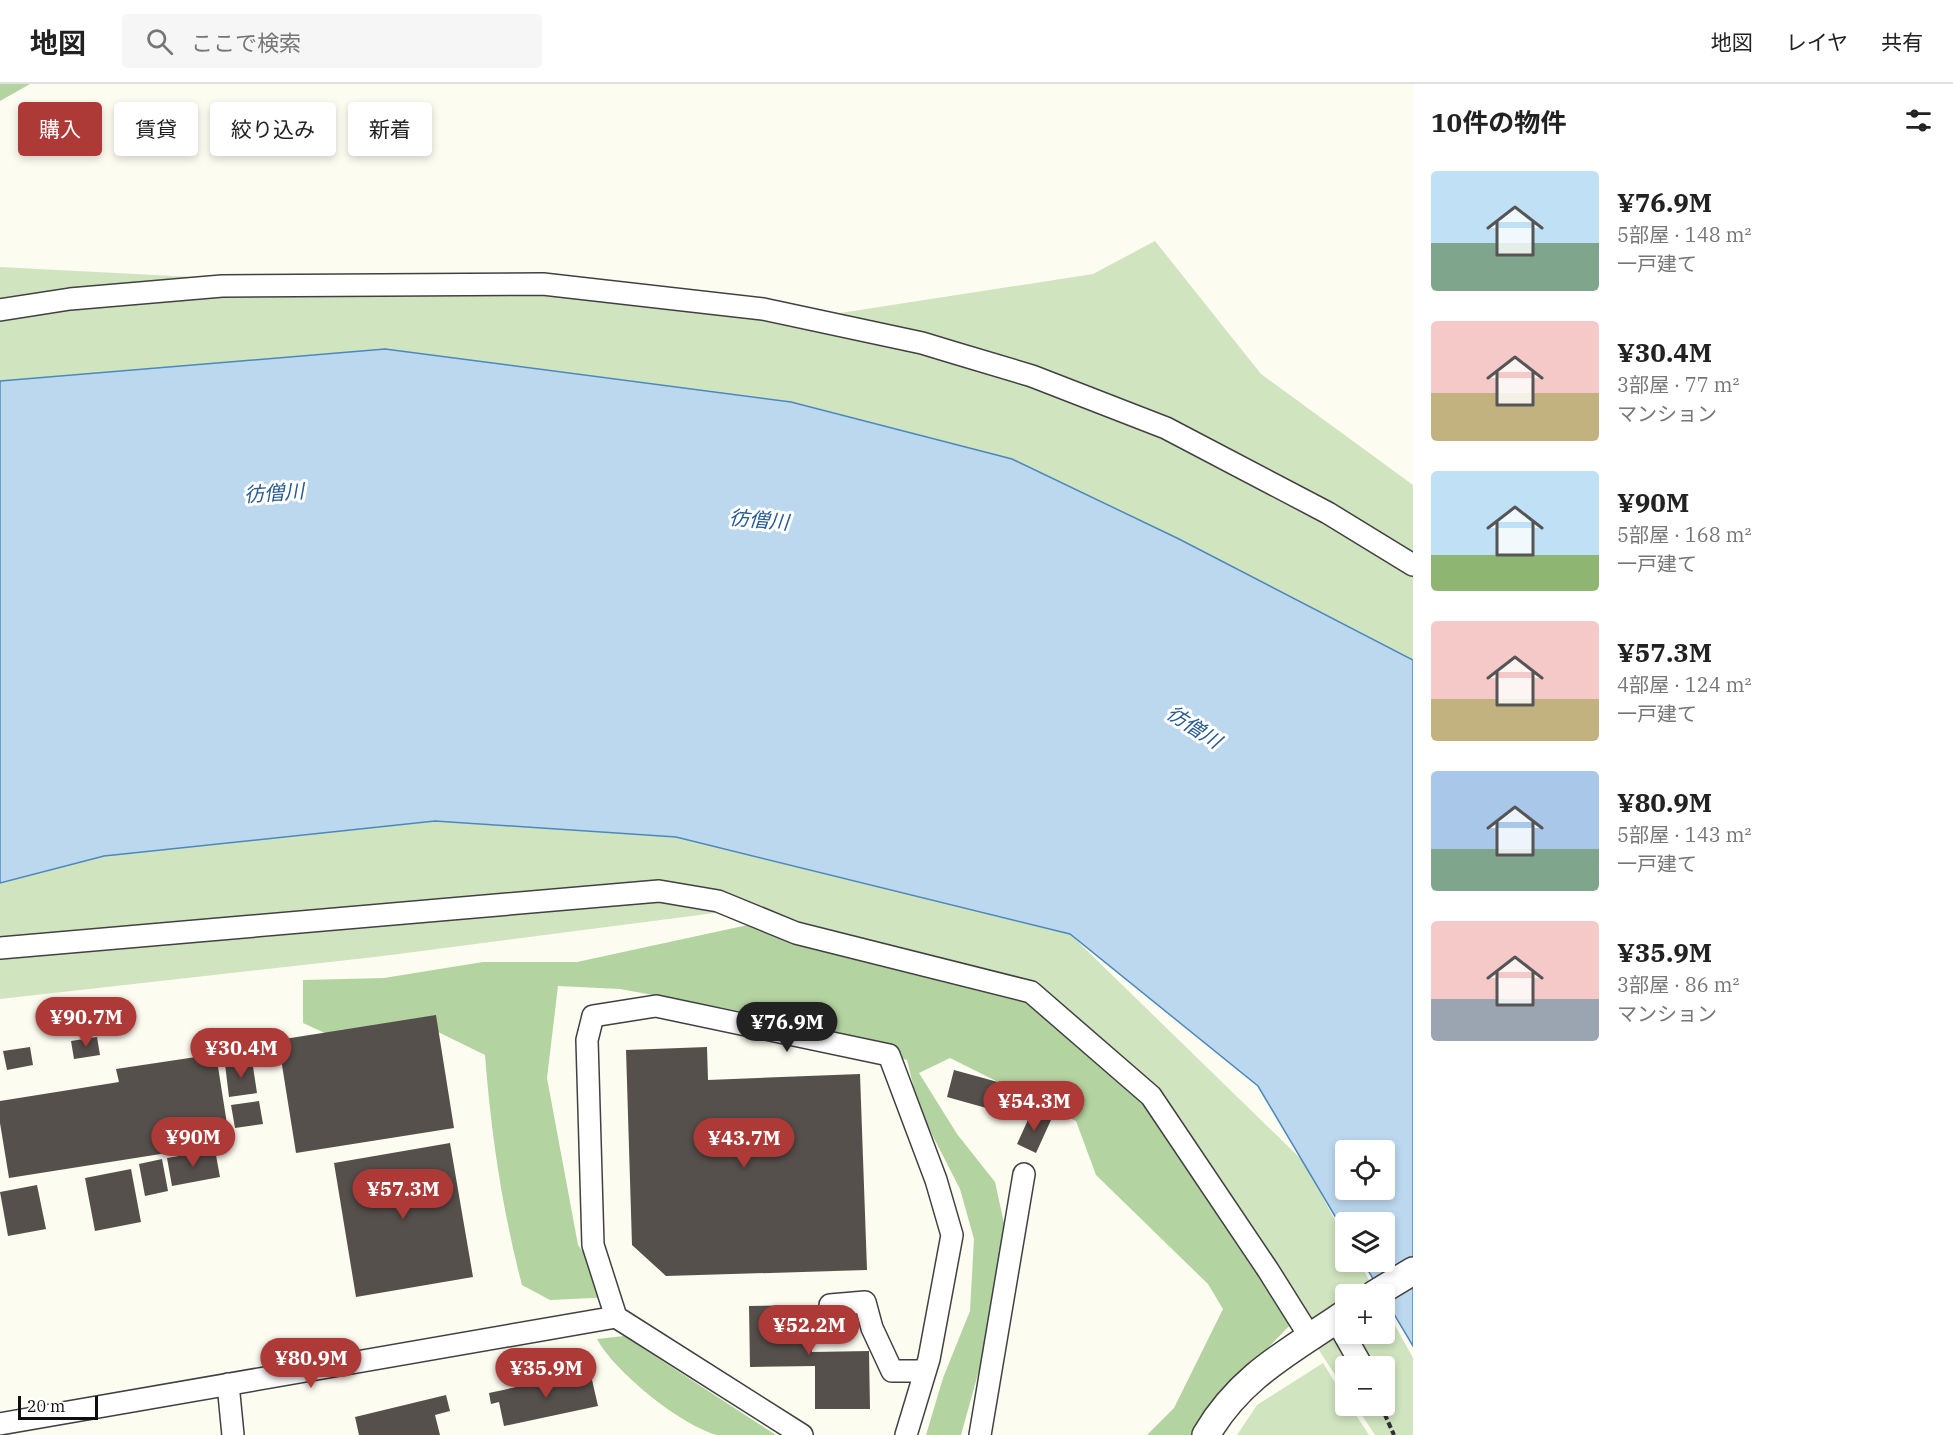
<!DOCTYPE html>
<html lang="ja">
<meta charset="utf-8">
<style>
:root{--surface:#fff;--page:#f6f6f6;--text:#222;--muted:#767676;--line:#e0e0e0;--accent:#ad3a37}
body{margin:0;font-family:"IBM Plex Serif","Noto Sans JP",serif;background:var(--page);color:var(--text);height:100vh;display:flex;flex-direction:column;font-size:22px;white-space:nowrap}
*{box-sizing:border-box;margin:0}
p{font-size:20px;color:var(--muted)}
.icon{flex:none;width:33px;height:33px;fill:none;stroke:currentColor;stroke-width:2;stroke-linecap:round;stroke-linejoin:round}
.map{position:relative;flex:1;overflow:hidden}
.drawer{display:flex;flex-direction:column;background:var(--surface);width:540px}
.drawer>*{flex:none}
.hud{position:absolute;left:18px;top:18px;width:570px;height:54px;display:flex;gap:12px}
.tools{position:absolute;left:1335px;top:1056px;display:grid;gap:12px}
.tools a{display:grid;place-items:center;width:60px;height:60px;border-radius:6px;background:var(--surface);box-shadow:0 3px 9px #0003;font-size:30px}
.scale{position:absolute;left:18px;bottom:15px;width:80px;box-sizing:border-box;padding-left:6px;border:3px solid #0e0e0e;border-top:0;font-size:16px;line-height:21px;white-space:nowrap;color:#0e0e0e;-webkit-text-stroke:4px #fff;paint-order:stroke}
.price{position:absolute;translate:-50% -51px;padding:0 14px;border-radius:21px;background:var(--accent);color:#fff;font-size:20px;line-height:39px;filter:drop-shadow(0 2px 3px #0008)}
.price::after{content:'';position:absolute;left:50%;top:36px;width:18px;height:14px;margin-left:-9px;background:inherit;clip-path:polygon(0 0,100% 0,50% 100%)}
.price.selected{background:#222;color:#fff}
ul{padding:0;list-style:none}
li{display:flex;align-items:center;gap:18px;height:150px;padding:0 18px}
li span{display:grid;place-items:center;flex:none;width:168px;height:120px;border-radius:6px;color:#555}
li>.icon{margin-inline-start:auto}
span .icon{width:72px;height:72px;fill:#fffc;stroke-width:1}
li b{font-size:26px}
h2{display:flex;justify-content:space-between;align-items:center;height:72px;padding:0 18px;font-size:26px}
.tag{padding:0 21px;border-radius:6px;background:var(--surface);box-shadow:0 3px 9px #0003;font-size:21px;line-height:54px}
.tag.selected{background:var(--accent);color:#fff}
header{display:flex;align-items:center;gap:36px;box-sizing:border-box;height:84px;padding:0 30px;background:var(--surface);border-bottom:2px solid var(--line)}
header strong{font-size:28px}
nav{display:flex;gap:33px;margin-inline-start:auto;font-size:21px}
.search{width:420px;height:54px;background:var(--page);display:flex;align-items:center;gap:15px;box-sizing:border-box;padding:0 21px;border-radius:6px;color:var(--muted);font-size:22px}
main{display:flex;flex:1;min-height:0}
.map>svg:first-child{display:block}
.green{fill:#cfe4bf}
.forest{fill:#b3d3a0}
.water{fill:#bcd8ef;stroke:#4c88bd;stroke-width:1.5;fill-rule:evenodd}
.building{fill:#56504c}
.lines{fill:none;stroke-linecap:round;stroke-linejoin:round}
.minor-casing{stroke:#414141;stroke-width:24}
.tertiary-casing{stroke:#414141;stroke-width:30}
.path{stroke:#303030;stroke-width:4;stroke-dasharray:6 3;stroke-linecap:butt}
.minor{stroke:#fff;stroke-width:21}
.tertiary{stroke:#fff;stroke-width:27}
.labels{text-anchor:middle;stroke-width:6;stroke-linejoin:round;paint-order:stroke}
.water-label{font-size:20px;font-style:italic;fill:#275b91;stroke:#fff}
</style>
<header>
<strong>地図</strong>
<div class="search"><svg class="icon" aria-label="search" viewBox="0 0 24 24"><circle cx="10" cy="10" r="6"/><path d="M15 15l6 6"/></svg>ここで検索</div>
<nav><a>地図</a><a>レイヤ</a><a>共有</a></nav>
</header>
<main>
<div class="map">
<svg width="1413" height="1351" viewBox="0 0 1413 1351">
<rect width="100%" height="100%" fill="#fdfcf1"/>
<!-- green -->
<path class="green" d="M1155 157 1261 290 1413 401V601L0 298V183L347 201 657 213 808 234 1093 190Z
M435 737 676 753 1070 850 1302 1076 1345 1154 1346 1178H1359L1377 1210H1346V1250H1384L1385 1223 1413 1274V1351H1375L1356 1322H1384V1282H1346L1345 1306 1226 1124 738 826 383 872 0 915V788L107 762Z
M1323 1279 1345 1315 1346 1322H1350L1369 1351H1237L1257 1321Z"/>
<!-- forest -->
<path class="forest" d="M0 0H30L0 17Z
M766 837 1033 919 1100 965 1226 1124 1292 1239 1257 1275 1198 1351H1147L1174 1324 1223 1225 1208 1200 1096 1091 1076 1037 950 974 919 989 957 1050 995 1098 1011 1171 961 1351H926L943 1294 970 1227 974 1155 960 1105 919 1025 907 976 740 927 620 905 558 902 547 994 578 1161 614 1213 550 1216 522 1201C502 1125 491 1049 485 971L434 946 351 961 303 939V896L384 894 483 878H577Z
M624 1252 776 1351C758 1351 734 1351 717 1351 680 1341 614 1287 597 1255Z"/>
<!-- water -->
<path class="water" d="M385 265 791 318 1012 375 1179 455 1413 576V1262L1363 1178H1384V1138H1346L1345 1149 1258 1002 1070 850 676 753 435 737 104 772 0 799V297ZM1346 1066H1384V1106H1346Z"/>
<!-- building -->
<path class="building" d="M436 931 454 1044 296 1069 278 956Z
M97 953 100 971 74 975 71 957Z
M30 963 33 981 7 986 3 967Z
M707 963 708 996 860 990 867 1186 666 1192 632 1161 626 966Z
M216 970 230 1059 9 1094 0 1039V1017L119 998 116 985Z
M252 976 257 1009 229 1013 225 980Z
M954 986 1005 1000 997 1027 947 1013Z
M259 1017 263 1040 235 1044 231 1021Z
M1032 1027 1051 1036 1036 1069 1017 1060Z
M450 1059 473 1193 356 1213 334 1079Z
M215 1066 220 1093 172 1102 167 1074Z
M162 1075 168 1107 145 1112 139 1080Z
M131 1085 141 1138 95 1147 85 1094Z
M37 1101 46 1145 8 1152 0 1108Z
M811 1221 812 1268 869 1267 870 1325H815V1282L750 1283 749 1222Z
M590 1287 598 1322 504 1342 499 1318 491 1320 489 1309Z
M446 1311 450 1327 435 1331 440 1351H359L355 1333Z"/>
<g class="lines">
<defs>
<path id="minor" d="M0 226 70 215 222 202 543 200 763 225 922 259 955 269 1032 292 1166 344 1328 429 1413 481
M0 864 659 807 718 817 796 849 1031 908 1151 1012 1268 1186 1310 1253
M830 1221 865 1218 872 1244 892 1287H925
M1336 1236 1362 1282
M228 1300 233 1351
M0 1340 616 1233
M802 1351 616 1233 593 1161 587 956 593 932 656 922 889 971 936 1096 952 1151 929 1275 906 1351
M980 1351 1024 1090"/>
<path id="tertiary" d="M1375 1210 1413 1187
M1206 1351C1241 1291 1291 1267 1346 1229"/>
</defs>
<!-- minor casing -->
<use href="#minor" class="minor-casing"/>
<!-- tertiary casing -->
<use href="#tertiary" class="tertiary-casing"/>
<!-- path -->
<path class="path" d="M1381 1322 1394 1351"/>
<!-- minor -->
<use href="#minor" class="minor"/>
<!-- tertiary -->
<use href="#tertiary" class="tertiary"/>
</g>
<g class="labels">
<!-- water labels -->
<g class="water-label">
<text transform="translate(274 409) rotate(-4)" y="7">彷僧川</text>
<text transform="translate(759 436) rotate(5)" y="7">彷僧川</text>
<text transform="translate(1194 643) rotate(33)" y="7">彷僧川</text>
</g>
</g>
</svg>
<div class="tools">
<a><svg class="icon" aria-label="locate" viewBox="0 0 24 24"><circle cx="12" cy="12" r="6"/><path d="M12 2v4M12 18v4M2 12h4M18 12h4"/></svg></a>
<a><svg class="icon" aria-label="layers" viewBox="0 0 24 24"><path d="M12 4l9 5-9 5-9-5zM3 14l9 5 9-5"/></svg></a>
<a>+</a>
<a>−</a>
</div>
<div class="scale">20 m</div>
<b class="price" style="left:86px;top:964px">¥90.7M</b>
<b class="price selected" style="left:787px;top:969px">¥76.9M</b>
<b class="price" style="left:241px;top:995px">¥30.4M</b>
<b class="price" style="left:1034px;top:1048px">¥54.3M</b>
<b class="price" style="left:193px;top:1084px">¥90M</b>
<b class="price" style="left:744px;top:1085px">¥43.7M</b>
<b class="price" style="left:403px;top:1136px">¥57.3M</b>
<b class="price" style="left:809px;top:1272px">¥52.2M</b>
<b class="price" style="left:311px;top:1305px">¥80.9M</b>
<b class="price" style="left:546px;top:1315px">¥35.9M</b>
<div class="hud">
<a class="tag selected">購入</a>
<a class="tag">賃貸</a>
<a class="tag">絞り込み</a>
<a class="tag">新着</a>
</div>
</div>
<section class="drawer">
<h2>10件の物件<svg class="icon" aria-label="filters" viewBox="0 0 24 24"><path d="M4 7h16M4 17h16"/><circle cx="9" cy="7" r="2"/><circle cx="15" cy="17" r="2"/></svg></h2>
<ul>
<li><span style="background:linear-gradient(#bfe0f5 60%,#7fa58c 0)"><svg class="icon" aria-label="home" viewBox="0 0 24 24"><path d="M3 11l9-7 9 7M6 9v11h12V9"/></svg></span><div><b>¥76.9M</b><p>5部屋 · 148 m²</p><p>一戸建て</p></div></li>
<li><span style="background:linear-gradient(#f6c9c9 60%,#c2b280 0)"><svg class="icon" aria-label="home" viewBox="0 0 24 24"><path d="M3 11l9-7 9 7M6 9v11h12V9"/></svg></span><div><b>¥30.4M</b><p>3部屋 · 77 m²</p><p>マンション</p></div></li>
<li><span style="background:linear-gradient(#bfe0f5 70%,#8fb573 0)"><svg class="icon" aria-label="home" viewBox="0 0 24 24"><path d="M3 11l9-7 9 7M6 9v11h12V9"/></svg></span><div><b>¥90M</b><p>5部屋 · 168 m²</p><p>一戸建て</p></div></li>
<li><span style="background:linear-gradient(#f6c9c9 65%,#c2b280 0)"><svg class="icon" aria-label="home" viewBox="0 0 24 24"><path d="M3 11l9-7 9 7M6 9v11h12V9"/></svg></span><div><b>¥57.3M</b><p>4部屋 · 124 m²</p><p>一戸建て</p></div></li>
<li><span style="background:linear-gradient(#a9c7e8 65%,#7fa58c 0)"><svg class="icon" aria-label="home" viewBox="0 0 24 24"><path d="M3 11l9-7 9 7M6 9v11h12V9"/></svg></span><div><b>¥80.9M</b><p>5部屋 · 143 m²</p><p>一戸建て</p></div></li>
<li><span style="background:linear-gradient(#f6c9c9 65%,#9aa5b1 0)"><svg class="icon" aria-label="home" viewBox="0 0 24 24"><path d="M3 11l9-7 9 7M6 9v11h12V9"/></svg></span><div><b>¥35.9M</b><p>3部屋 · 86 m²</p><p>マンション</p></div></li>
</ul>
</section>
</main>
